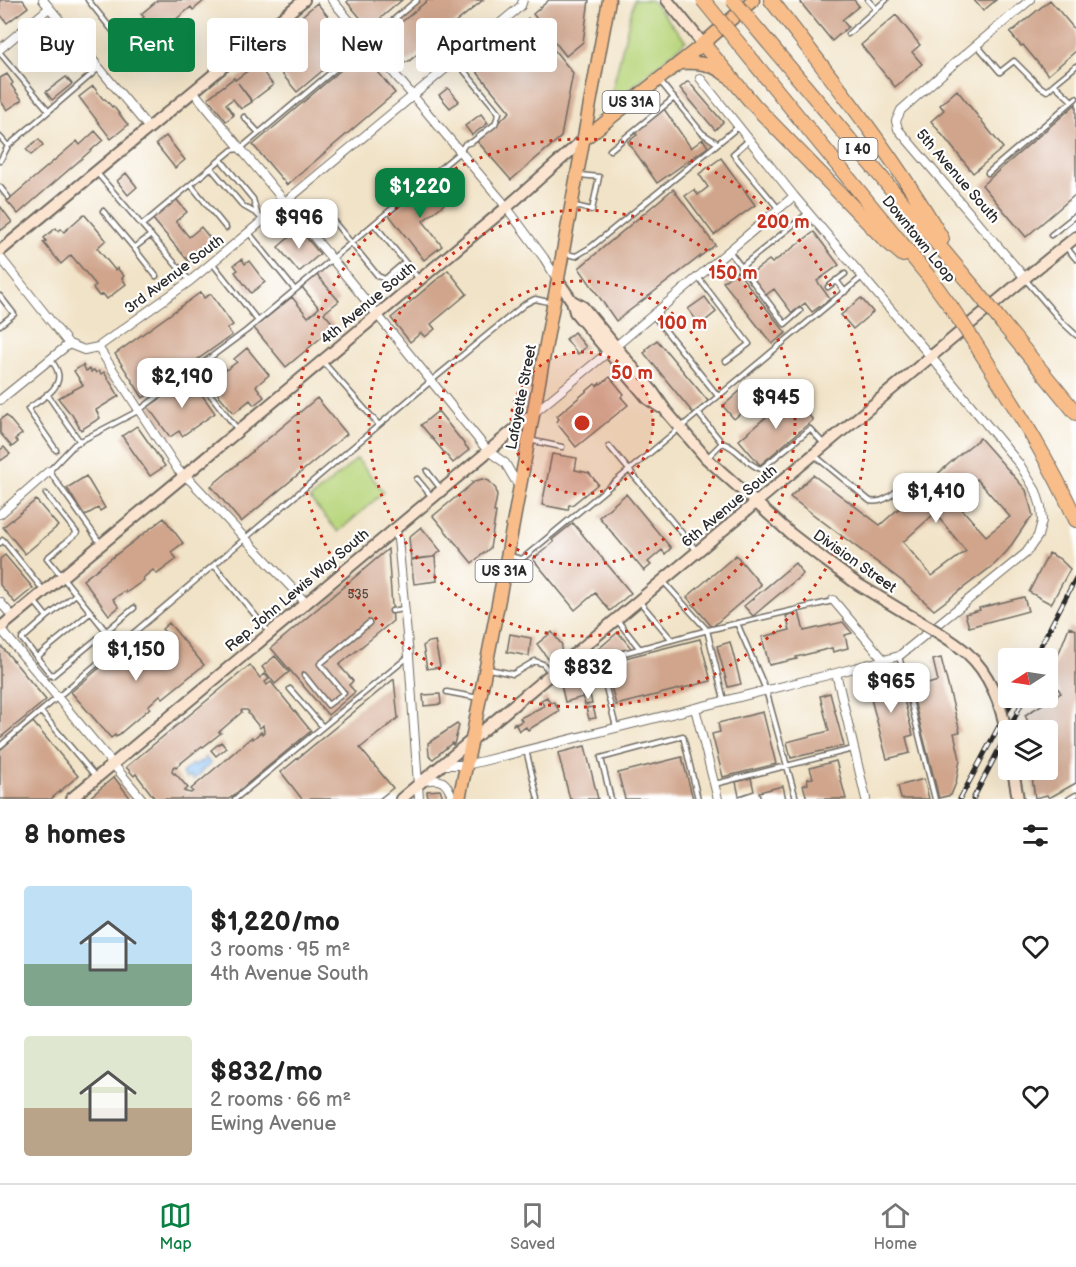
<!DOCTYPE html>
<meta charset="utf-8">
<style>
:root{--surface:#fff;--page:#f6f6f6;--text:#222;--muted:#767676;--line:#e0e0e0;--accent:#0b8043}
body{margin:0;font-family:"Balsamiq Sans",sans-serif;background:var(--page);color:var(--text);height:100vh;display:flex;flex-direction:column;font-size:22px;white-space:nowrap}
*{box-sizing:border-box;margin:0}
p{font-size:20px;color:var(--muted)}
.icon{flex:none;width:33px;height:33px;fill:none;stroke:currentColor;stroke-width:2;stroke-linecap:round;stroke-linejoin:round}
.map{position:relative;height:799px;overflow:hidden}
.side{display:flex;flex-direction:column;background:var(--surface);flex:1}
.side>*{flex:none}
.top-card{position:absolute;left:18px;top:18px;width:600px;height:54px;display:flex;gap:12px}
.needle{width:39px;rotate:258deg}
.tools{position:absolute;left:998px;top:648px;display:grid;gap:12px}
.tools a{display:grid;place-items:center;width:60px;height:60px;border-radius:6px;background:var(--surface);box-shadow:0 6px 24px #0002;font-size:30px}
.price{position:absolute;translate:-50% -51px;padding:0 14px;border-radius:12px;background:#fff;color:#222;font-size:20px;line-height:39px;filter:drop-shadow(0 2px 3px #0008)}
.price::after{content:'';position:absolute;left:50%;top:36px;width:18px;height:14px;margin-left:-9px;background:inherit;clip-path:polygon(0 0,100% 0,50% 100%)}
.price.selected{background:var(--accent);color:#fff}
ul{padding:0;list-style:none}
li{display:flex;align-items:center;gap:18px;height:150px;padding:0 24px}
li span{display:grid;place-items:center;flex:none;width:168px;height:120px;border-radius:6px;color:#555}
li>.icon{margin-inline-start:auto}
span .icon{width:72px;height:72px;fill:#fffc;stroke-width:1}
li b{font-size:26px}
h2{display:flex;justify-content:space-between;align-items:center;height:72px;padding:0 24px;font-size:26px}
.tag{padding:0 21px;border-radius:6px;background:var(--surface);box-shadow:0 6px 24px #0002;font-size:21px;line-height:54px}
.tag.selected{background:var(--accent);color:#fff}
.tabs{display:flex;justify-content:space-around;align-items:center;height:84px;border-top:2px solid var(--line);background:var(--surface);font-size:16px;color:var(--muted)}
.tabs a{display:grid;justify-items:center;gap:3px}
.tabs .selected{color:var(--accent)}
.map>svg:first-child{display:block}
.green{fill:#b8d57c;stroke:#728054;stroke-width:1.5}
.water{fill:#81bdf4;stroke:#567490;stroke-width:1.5}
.building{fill:#d0a58c;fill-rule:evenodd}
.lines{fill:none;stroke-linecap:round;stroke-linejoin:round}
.lane-casing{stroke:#706b62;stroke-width:7}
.street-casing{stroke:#706b62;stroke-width:10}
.secondary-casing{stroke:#706b62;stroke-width:14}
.primary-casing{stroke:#706b62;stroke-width:15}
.highway-casing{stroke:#706b62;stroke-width:16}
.lane{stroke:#fff;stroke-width:4}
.street{stroke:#fff;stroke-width:8}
.secondary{stroke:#fce5d0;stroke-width:10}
.primary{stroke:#f8bd89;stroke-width:12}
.highway{stroke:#f8bd89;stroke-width:14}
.rail-casing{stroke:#2b2b2b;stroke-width:5}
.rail{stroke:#fff;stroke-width:3;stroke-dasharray:9;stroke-linecap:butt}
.secondary-bridge-casing{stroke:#706b62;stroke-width:14;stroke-linecap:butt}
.highway-bridge-casing{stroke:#706b62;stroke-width:16;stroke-linecap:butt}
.secondary-bridge{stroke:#fce5d0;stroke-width:10}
.highway-bridge{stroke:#f8bd89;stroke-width:14}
.ring{fill:none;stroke:#c8321e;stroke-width:3;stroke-dasharray:3 6}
.labels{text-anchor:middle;stroke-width:4.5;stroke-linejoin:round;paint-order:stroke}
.number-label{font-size:12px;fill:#544a43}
.shield{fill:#fff;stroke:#6b6b6b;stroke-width:1.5}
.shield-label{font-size:14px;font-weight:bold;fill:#2b2b2b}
.street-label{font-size:15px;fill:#2b2b2b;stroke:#fff}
.centre{fill:#c8321e;stroke:#fff;stroke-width:3}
.ring-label{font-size:18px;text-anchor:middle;font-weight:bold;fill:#c8321e;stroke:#fff;stroke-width:4.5;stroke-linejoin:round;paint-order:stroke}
</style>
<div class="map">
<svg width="1076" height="799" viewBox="0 0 1076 799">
<rect width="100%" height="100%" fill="#fff"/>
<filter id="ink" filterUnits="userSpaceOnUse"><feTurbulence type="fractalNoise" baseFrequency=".0167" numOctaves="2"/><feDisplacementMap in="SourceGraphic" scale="12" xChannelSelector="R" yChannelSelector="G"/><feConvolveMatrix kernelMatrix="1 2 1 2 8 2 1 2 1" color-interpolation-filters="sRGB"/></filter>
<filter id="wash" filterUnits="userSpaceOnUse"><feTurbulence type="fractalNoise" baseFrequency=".008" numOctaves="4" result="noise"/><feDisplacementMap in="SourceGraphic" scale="24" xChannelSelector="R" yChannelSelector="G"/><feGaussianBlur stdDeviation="1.35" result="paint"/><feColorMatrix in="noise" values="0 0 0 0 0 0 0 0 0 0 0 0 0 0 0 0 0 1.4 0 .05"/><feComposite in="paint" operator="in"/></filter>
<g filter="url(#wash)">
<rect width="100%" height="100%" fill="#f1e3c7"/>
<!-- green -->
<path class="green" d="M634 0H651L686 41 608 108Z
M357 459 384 492 338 532 310 499Z"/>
<!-- water -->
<path class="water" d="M205 757 211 764 200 772 201 773 193 780 190 776 187 779 182 773 192 764 194 766 199 762 201 763Z"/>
<g id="blocks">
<!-- building -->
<path class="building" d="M0 0H23L28 7 7 23 0 14Z
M158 0H205L193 10 191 7 158 34 156 32 147 39 135 25 144 17 141 14Z
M349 0H402L369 28 347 2Z
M428 0H483L409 61 404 63 399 62 395 60 379 41Z
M549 0H589L583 42 566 56 533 14Z
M802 0H854L859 6 842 20 848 27 832 41 801 3Z
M974 0H996L983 11Z
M1050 0 1076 31V51L1048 75 1023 45 1021 46 1010 33Z
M317 3 352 46 297 92 262 50Z
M896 15 920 45 912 52 922 64 895 87 861 45Z
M528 18 573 73 561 137 511 180 477 141 510 112 472 66Z
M49 33 65 56 53 64 50 59 48 61 35 43Z
M362 52 395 93 287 185 253 145Z
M257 64 273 85 252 101 238 83 252 102 241 109 233 99 226 104 234 115 226 121 208 98 234 78 235 80Z
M7 74 13 83 11 85 22 100 7 110 0 100V78Z
M66 77 72 84 52 100 46 92Z
M688 81 723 122 715 130 680 88Z
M93 86 103 99H105L112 107 113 106 128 125 111 139 79 97Z
M448 88 459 101 450 108 439 95Z
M957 90 1003 148 973 173 931 121 944 110 940 105Z
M1076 104V194L1026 237 982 185Z
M664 109 691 148 703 139 708 147 657 183 628 142 637 135 633 131Z
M481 114 488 123 472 135 465 126Z
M95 131 103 140 18 214 7 201 77 141 80 145Z
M166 136 185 160 175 168 156 144Z
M39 139 43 145 31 155 26 149Z
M721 158 755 205 714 235 685 196 694 190 698 195 708 187 699 174Z
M126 173 137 187 128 195 117 181Z
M432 181 448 201 423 221 442 246 424 260 389 215Z
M673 189 715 245 616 321 579 268Z
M176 199 187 212 176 221 189 237 201 227 213 242 189 262 152 218Z
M0 206 12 222 0 231Z
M84 214 106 240 97 248 115 270 117 268 124 276 122 278 126 284 107 299 103 294 99 296 93 288 96 285 71 255 61 264 43 242 46 241 44 238 56 228 58 231 61 229 64 232Z
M299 229 320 254 299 272 278 247Z
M814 232 839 265 817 281 830 299 812 312 805 303 792 313 774 289 766 295 750 274 769 260 772 263Z
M242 259 245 264 249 261 265 282 251 293 235 272 238 270 234 265Z
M448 270 467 294 431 324 435 329 425 337 421 333 410 342 391 318Z
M737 271 786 333 772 344 723 282Z
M317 275 339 301 324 313 335 326 286 367 254 328 292 297 308 317 319 308 302 287Z
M201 292 204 298 211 294 233 325 227 329 232 335 143 398 115 354Z
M705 297 716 312 700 325 688 309Z
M861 298 873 312 853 329 841 315Z
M574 332 586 347 578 354 566 339Z
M657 340 708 401 693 413 644 353 647 351 646 349Z
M247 348 269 375 256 386 264 397 254 405 250 400 234 413 206 380 223 366 226 370 237 362 234 359Z
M83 365 86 371 90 369 91 372 94 370 96 373 99 371 101 374 104 372 119 396 96 410 100 418 81 430 71 413H70L58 398 83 385 74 371Z
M610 377 624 394 621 397 628 405 576 447 556 422 559 419 557 416 595 384 597 386 600 383 601 384Z
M190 378 215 413 182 436 179 431 170 437 148 407Z
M749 383 760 397 734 419 723 406Z
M792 395 813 420 760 465 739 440Z
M317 398 347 434 241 522 211 486Z
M438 411 469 450 453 463 421 425Z
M6 415 22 434 15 439 18 442 12 447 0 433V420Z
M137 426 165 466 150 476 122 436Z
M980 438 1026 490 1033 516 1027 522 1008 550 995 564 934 610 902 581 790 497 813 475 880 525 959 455ZM977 479 1010 517 986 536 952 498ZM935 513 966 551 932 576 903 542Z
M4 447 10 454 0 461V450Z
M552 454 577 458 575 470 589 473 598 484 572 505H569L568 510 542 505Z
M86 476 105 508 100 511 98 508 84 516 67 488Z
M482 479 489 481 496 489 497 496 494 512H496L490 548 472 563 433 516 473 483 472 482Z
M626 494 671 548 665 554 662 550 648 562 651 565 644 571 599 517Z
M36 500 58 526 25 554 3 527Z
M164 518 183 543 171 552 177 559 157 574 153 570 143 578 144 580 126 593 125 591 113 599 119 607 109 615 83 580Z
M573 523 631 593 610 611 595 593 575 610 533 559 554 542 552 540Z
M421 527 441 551 433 557H435L437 581 414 584 411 560 433 557 411 559 409 537Z
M388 549 393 621 339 665 353 681 349 685 355 692 328 715 271 648Z
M1049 553 1060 559 1070 569 1051 604 1029 592Z
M5 555 33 588 15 603 0 585V559Z
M736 555 761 585 712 627 687 597Z
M795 563 803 574 753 616 744 606Z
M1024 597 1028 611 969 627 965 614 980 610 979 608Z
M799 612 804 631 843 622 852 633 845 635 848 648 833 652 832 648 796 657 797 659 769 665 762 637 790 630 786 616Z
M169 623 204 665 163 698 160 695 148 706 150 708 116 737 115 735 111 738 71 692 122 649 135 664 145 655 142 652 154 642 157 646 169 636 162 629Z
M1069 627 1076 630V783L1049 798 1047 795 1035 798 1031 770H1047V730H1027L1029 729 1025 724 1028 722 1025 715 1061 693 1050 676Z
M552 632 562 645 561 651 549 660 537 644Z
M618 632 631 648 597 657 595 652Z
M510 634 531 638 529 656 507 652Z
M700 639 711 681 616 705 605 663Z
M435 641 440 667 427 669 423 646 429 642Z
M730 642 741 684 728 687 717 646Z
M2 647 46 700 0 738V648Z
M275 656 289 672 275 684 262 667Z
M941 658 960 732 954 733 960 759 956 783 951 795 939 798 911 689 938 681 933 660Z
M250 665 260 678 265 674 269 679 265 682 267 685 271 682 311 731 229 799H155L136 774 134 776 126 767ZM242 710H247L249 712 248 713 260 728 263 725 264 732 262 734 261 732 253 739 252 737 198 783 191 789 193 791 191 793 186 792 184 791 188 788 175 773 174 774 172 772 173 767 175 766 176 767 202 746 203 747 221 733 219 732 242 712 241 711Z
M897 672 913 735 906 737 910 753 887 759 866 680Z
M578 674 583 697 565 702 560 680Z
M394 679 398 718 360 748 393 788 379 799H302L281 772Z
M830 693 844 746 791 758 787 742 829 731 820 696Z
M440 694 441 704 424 706 423 695Z
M590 694 592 704 585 705 583 696Z
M547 697 550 703 554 702 559 711 528 730 526 727 519 731 516 725H513L514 723 517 724 522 721 520 718 544 706 541 700Z
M593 707 596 718 589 719 586 708Z
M763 712 776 764 723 777 712 734 720 732 718 723Z
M33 722 78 776 51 799H0V750Z
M457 724 459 726 454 744 453 745 452 743 433 759 429 756 428 743Z
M221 742 226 748 216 756 211 750Z
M585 746 598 799H570L558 753Z
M682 757 693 799H625L618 773Z
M836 761 846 799H807L803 785 808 784 807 779 813 778 810 768Z
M114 777 131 799H88Z
M751 778 754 791 739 796 736 782Z
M924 779 929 799H901L898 786Z
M783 786 786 799H761L759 792Z
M440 790 442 794 440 799H428L427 791Z"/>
</g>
</g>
<g filter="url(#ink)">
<use href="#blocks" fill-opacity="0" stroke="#706b62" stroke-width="1.5"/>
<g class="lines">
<defs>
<path id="lane" d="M88 0 129 51
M868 0 876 9
M848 34 886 0
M977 45 1000 72 1014 61 1039 86 1047 91 1054 84 1072 101
M0 53 49 111
M659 80 702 133 717 143
M1054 84 1076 66
M244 117 259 133
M0 137 8 146
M749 140 733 154 778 208
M610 150 674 98
M221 160 253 199 257 213
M0 161 8 146 99 68
M211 168 243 206 257 214 263 220
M97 173 190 281
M988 173 1076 98
M191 185 226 228
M0 187 8 197
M575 206 592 210 599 177 580 175
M322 207 378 276 385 279 405 262 374 224
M103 211 134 248 151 235
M142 225 232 150 240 149 417 0
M249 233 295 290
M1051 235 1076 215
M1066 247 1076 259
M134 248 156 276
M729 251 785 324 800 311
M566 254 576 256 591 247 738 127
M405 262 418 278
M213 264 258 321
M741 267 808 213
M698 277 749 344 726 361
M1025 279 1061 321 1076 335
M836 280 845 292
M828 287 845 274
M0 296 14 314 0 325
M653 315 718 396
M51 360C54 364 57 368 58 373 62 389 39 400 28 409L56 450
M324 363 379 425
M192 371 238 430
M47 394 80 442
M698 413 722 443
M529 440 562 447
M609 446 697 551
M814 455 870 501C885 505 898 489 909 480
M707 458 722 443C738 447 746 465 761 469L810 429 824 444
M427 471 441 489
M417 479 432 497
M46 494 77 533 47 558 118 646
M0 543 3 540 44 591
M101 544 49 471 75 444 138 411 246 331 455 156 460 152 465 144 472 142 495 124 499 113 456 61
M509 556 522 559 862 277
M214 565 269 632
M664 582 707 630 724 700
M34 601 47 617 76 594
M639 601 672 640
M392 611 403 609
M47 617 22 639 52 676 134 608
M617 620 640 649
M737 623 766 690 796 799
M577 654 584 664 708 630 833 601
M899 656 935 799
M37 657 91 612
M599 660 616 727
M489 669 513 674 535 661 543 664 551 673
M304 675 328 705 344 693 320 664 369 623
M290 689 322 726
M447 692 479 698
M41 712 96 777
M0 746 431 381 525 304 535 299 553 303
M526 750 538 799
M715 784 853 749
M235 799 408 657
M611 799 601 758 683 736 698 799
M1069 799 1076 795"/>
<path id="street" d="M43 0 149 128
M332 0 501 200 544 258 557 279
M0 49 49 8
M193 91 332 259 488 451 505 463 519 487
M0 257 69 344
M1025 278 898 129 896 121 901 110 956 62 1030 0
M616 346 794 196
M98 347 178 470 192 482 306 603
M0 400 69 344 84 350 98 347 190 281 521 6 523 0
M534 413 607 353
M0 514 49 471
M395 528 398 539 409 656 419 799
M833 600 884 660
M0 602 13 617
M0 628 142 799
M836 673 866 799
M695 708 718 799
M442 765H466L483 761 836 673 899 656 1026 553 1038 536 1042 521 1041 507 1036 491 1020 465 931 357 794 196 700 78
M425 781C443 777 447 783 453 799"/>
<path id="secondary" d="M667 0 703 44
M0 251 304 0
M558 281 572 301 575 312 648 399 660 407
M572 301 583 307 653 392 666 411 706 458 791 534 822 558 856 583 904 612
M0 628 184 476 507 207 583 140
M1013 770 1018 799
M71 799 533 414
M401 799 1025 278 1076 237"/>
<path id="primary" d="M679 63C698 62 711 63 726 75
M583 140 703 44 753 0
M459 799 472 739 505 568 609 0"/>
<path id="highway" d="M771 0C831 78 893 154 942 239
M757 29 976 290
M703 44 754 105 884 239 903 255
M739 44 929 277 951 307
M1003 324 1076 413
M973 340C1010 399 1048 457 1076 520"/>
</defs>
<!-- lane casing -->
<use href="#lane" class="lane-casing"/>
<!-- street casing -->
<use href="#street" class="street-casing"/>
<!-- secondary casing -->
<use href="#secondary" class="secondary-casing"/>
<!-- primary casing -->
<use href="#primary" class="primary-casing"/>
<!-- highway casing -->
<use href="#highway" class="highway-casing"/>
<!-- lane -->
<use href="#lane" class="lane"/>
<!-- street -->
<use href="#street" class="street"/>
<!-- secondary -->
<use href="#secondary" class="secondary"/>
<!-- primary -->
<use href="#primary" class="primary"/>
<!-- highway -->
<use href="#highway" class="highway"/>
<defs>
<path id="rail" d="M1034 658 1076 578
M1009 730 1024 698
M960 799 1014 698
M973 799 1008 732"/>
</defs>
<!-- rail casing -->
<use href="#rail" class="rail-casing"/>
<!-- rail -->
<use href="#rail" class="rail"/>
<defs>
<path id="secondary-bridge" d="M904 612C925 625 949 637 967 653 993 676 1003 710 1008 742"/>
<path id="highway-bridge" d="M703 0 739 44
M733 0 757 29
M976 290 1003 324
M951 307 973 340"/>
</defs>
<!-- secondary-bridge casing -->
<use href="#secondary-bridge" class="secondary-bridge-casing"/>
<!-- highway-bridge casing -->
<use href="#highway-bridge" class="highway-bridge-casing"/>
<!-- secondary-bridge -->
<use href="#secondary-bridge" class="secondary-bridge"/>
<!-- highway-bridge -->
<use href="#highway-bridge" class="highway-bridge"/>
</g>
</g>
<!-- distance rings -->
<circle cx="582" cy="423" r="71" fill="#c8321e" fill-opacity=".12"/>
<g class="ring">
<circle cx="582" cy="423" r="71"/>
<circle cx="582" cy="423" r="142"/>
<circle cx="582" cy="423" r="213"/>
<circle cx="582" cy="423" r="284"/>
</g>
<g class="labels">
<!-- number labels -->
<g class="number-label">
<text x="358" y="598">535</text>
</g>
<!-- shield labels -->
<g class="shield">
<rect x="602.5" y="91" width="57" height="22" rx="4.5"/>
<rect x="838.5" y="138" width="39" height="22" rx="4.5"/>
<rect x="475.5" y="560" width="57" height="22" rx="4.5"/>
</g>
<g class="shield-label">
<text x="631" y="107">US 31A</text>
<text x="858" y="154">I 40</text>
<text x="504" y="576">US 31A</text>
</g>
<!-- street labels -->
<g class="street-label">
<text transform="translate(958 176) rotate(49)" y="5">5th Avenue South</text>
<text transform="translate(919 239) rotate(51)" y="5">Downtown Loop</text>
<text transform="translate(174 274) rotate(-37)" y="5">3rd Avenue South</text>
<text transform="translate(368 303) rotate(-40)" y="5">4th Avenue South</text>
<text transform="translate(521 397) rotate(-79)" y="5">Lafayette Street</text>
<text transform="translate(729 506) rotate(-40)" y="5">6th Avenue South</text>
<text transform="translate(855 561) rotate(35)" y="5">Division Street</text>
<text transform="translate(297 590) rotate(-40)" y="5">Rep. John Lewis Way South</text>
</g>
</g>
<circle cx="582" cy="423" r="9" class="centre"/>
<g class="ring-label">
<text x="783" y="228">200 m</text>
<text x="733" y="279">150 m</text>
<text x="682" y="329">100 m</text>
<text x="632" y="379">50 m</text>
</g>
</svg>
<div class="tools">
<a><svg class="needle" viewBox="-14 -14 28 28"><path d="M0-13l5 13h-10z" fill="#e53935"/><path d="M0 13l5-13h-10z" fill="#767676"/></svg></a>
<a><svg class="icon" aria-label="layers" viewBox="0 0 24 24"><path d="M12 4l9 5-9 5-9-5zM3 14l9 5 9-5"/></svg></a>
</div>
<b class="price selected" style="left:420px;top:219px">$1,220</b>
<b class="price" style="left:299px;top:250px">$996</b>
<b class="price" style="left:182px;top:409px">$2,190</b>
<b class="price" style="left:776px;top:430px">$945</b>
<b class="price" style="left:936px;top:524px">$1,410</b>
<b class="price" style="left:136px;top:682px">$1,150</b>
<b class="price" style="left:588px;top:700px">$832</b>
<b class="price" style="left:891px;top:714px">$965</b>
<div class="top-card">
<a class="tag">Buy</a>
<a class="tag selected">Rent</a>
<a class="tag">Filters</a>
<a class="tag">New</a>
<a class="tag">Apartment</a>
</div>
</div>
<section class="side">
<h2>8 homes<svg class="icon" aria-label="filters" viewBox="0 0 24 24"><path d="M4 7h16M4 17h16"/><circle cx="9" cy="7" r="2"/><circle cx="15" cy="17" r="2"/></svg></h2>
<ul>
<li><span style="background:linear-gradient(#bfe0f5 65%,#7fa58c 0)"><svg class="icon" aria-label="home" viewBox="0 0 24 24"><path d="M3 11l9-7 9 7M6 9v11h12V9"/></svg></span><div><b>$1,220/mo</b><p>3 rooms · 95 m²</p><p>4th Avenue South</p></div><svg class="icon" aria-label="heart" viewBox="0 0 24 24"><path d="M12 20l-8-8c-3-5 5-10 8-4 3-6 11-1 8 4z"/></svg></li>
<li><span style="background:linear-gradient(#dfe7d0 60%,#b9a48a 0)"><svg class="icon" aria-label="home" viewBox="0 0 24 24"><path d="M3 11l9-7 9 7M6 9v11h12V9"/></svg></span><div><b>$832/mo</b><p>2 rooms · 66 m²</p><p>Ewing Avenue</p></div><svg class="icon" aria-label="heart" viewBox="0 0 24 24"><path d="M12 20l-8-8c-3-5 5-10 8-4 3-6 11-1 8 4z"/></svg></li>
</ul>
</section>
<nav class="tabs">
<a class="selected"><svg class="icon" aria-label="map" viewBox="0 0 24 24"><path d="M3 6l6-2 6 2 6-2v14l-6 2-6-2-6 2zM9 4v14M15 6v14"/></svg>Map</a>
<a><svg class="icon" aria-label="saved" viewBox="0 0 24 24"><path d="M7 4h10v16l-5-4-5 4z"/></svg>Saved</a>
<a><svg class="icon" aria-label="home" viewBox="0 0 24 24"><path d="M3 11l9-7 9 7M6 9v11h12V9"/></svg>Home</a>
</nav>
